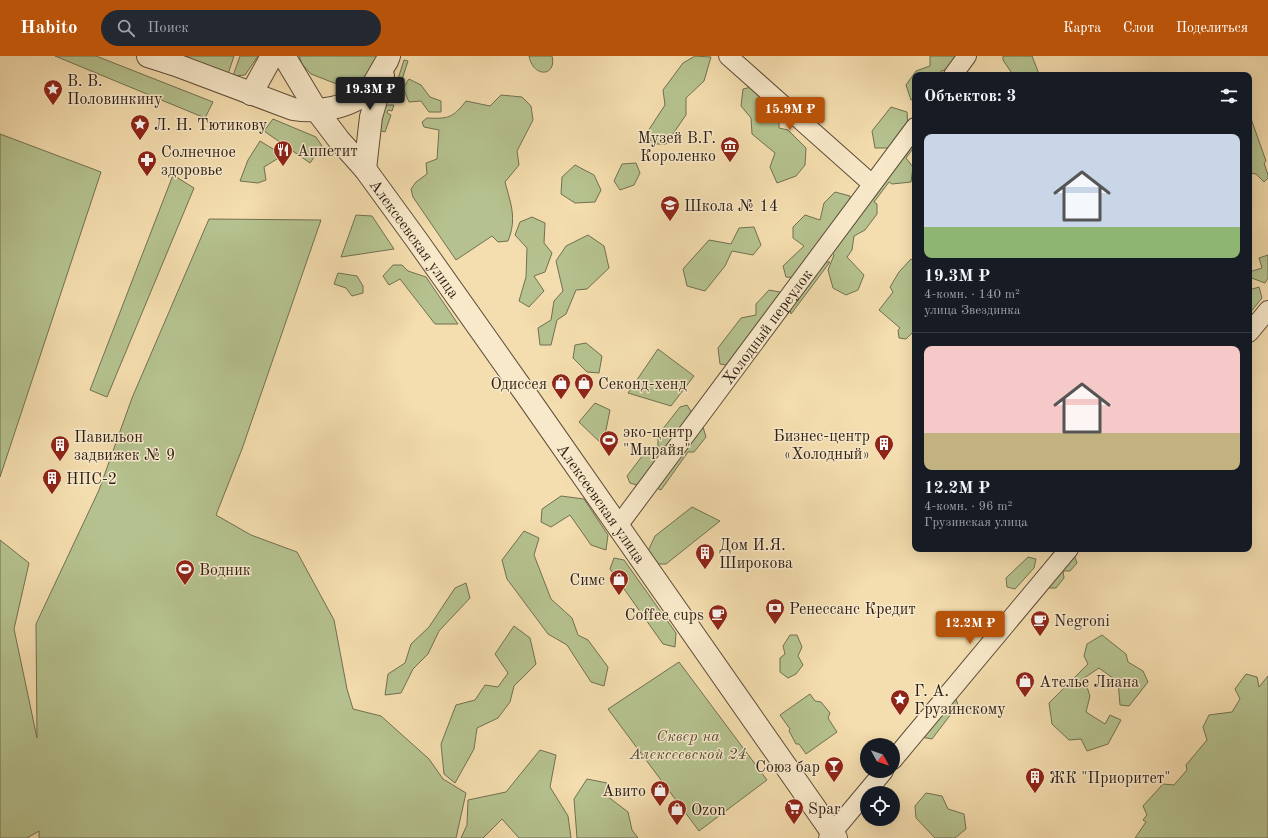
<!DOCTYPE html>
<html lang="ru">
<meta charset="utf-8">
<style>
:root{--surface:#171b24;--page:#242831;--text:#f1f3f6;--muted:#9ea1a6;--line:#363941;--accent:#b45309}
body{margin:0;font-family:"Old Standard TT",serif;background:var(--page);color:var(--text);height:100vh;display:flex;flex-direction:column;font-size:15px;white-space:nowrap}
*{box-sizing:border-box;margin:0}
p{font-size:13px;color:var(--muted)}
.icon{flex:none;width:22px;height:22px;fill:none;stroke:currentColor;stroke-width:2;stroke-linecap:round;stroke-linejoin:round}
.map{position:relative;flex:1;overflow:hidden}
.drawer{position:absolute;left:912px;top:16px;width:340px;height:480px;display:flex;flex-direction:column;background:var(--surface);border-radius:8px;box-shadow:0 4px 16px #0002}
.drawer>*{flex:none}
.needle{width:26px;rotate:130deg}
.tools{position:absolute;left:860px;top:682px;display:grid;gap:8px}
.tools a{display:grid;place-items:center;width:40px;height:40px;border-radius:50%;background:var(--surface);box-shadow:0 4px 16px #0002;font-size:20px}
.price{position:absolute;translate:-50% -34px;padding:0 9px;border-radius:4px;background:var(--accent);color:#fff;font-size:13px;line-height:26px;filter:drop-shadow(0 1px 2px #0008)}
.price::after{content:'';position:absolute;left:50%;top:24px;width:12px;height:9px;margin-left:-6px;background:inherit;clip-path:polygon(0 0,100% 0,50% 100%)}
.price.on{background:#222;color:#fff}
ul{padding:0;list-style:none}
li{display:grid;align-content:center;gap:8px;height:212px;padding:0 12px}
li+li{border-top:1px solid var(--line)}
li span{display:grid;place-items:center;height:124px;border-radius:8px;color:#555}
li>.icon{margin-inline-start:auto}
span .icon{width:72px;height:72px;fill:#fffc;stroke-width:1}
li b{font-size:17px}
h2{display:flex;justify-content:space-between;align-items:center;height:48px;padding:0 12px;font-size:17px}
header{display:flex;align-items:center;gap:24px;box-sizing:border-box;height:56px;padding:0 20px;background:var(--accent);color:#fff}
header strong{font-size:19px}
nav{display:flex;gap:22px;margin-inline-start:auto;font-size:14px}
.search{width:280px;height:36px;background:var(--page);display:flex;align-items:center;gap:10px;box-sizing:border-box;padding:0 14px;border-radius:22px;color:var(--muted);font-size:15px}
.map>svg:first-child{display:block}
.green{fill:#b5c28f;stroke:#717052}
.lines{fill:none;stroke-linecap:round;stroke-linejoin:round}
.minor-casing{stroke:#5f4d3a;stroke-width:20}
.tertiary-casing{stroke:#5f4d3a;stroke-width:24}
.minor{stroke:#f8e9ca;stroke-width:18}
.tertiary{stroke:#f8e9ca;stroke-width:22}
.labels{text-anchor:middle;stroke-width:3;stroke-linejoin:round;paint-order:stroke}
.poi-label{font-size:16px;fill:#2d1d14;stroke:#f8e9ca;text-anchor:start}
.street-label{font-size:16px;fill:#2d1d14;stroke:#f8e9ca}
.park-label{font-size:16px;font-style:italic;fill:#564f39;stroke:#f8e9ca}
</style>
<header>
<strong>Habito</strong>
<div class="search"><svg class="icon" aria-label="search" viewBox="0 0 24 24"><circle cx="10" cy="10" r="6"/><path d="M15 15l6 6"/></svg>Поиск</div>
<nav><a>Карта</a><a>Слои</a><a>Поделиться</a></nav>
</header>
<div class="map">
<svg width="1268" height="782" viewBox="0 0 1268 782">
<rect width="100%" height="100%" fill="#f4ddae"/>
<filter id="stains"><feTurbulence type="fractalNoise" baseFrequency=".005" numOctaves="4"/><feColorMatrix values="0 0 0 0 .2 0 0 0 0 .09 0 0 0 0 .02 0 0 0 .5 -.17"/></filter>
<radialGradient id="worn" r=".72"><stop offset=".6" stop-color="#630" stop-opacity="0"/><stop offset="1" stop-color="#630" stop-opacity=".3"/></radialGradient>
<!-- green -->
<path class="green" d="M55 0H96L213 46 205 62Z
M185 0H234L228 18Z
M240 0H258L245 19 233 20Z
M299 0H380L374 20 352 34 311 18 302 8Z
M529 0H552C557 21 533 22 529 0Z
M695 0 711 1 704 25 686 42V59L666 88H651L648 75 665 49 663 34 683 7Z
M930 0H961L953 12 941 15V19H915V44H911L906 29 916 15 930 10Z
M1003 0H1032L1039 18 1013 19 1003 4Z
M404 4 408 5 397 39 394 38 390 32 391 29 397 26Z
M409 23 421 29 430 41 441 45V56H429L421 45 409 46 403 32Z
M756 30 779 55V72L788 74 806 92 805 109 796 120 777 127 770 111 775 97 752 78 751 62 741 50 743 33Z
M501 39 522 41 531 50 533 64 517 95 519 109 505 126C511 148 517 163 508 185L498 186 492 180 456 204 413 141 411 133 416 126 427 118 426 107 437 103 439 74 424 71 422 66 427 62C448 63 453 62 466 45L490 50Z
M388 49H394L392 55 388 54 387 57 391 59 385 76 378 74 382 52Z
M891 51 907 56 908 72 894 92H875L872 75Z
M1249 57 1266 105 1264 107 1268 119V122L1264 126 1256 118 1249 117Z
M273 63 316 81 322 90 310 107 264 75Z
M0 78 101 116 0 421Z
M915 83V90L906 102 913 111 911 126 892 128 889 126 874 146 877 148V158L865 174 854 180 852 194 847 201 864 219 858 234 846 239 833 232 828 214 834 199 829 194Z
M260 85 278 96 277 103 264 111 266 124 258 127 240 125 248 104Z
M636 107 640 117 634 129 620 134 614 125 622 108Z
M575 109 594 119 601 134 595 146 575 147 561 138 562 121Z
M173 119 194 132 107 341 90 334Z
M835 136 850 140V151L798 222 786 221 783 210 804 190 793 182V171L805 159 820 164 824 147Z
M356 159 372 160 394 193 341 201Z
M532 161 545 167 544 187 552 197 545 216 534 220 544 235 529 251 519 245 526 221 527 192 515 179 520 166Z
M209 163 321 164 242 393 216 459 251 479 297 496 334 564 347 633 353 653 381 660 429 703 443 723 466 737 456 782H39V775L27 782H0V484L29 507 14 573 37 682 36 568 99 434 132 342Z
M754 171 761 189 753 199 732 195 725 210 705 235 687 230 683 213 709 184 731 188 739 172Z
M588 179 604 190 609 212 587 233 576 234 566 258 557 264 551 289H540L538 272 551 264 554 245 563 235 556 205 566 190Z
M1268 199V222L1265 227 1249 221V216L1262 212 1259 202Z
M911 203 915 206V274L906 283 899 282 898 274 900 272 879 254 893 236 890 231 899 216Z
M825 206H830L791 258 790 253Z
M393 209H402L408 215 426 221 458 268H435L400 223 389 229 383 220Z
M338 217 357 220 363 230V237L352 240 346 232 334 228Z
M1259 231 1262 242 1249 258V234Z
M769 234 780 236 782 245 772 258 761 262V272L733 310 720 308 718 292 741 262 756 259V248Z
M586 287 602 300 599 317 587 316 573 302 575 289Z
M658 293 694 320 671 350 628 337Z
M595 347 610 354 603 389 579 366Z
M687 349 692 357 671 390 662 393 658 404 640 430 630 427 627 420 646 395 658 391V379L680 351Z
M693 371H703L706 381 694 396H688L661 434 657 432Z
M561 440 584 443 608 479 606 494 591 489 570 459 551 471 541 466 542 453Z
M692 451 720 465 666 508H656L648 495 655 480Z
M524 475 539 482 534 499 551 543 572 562 578 579 588 584 608 611 604 630 591 626 567 589 548 578 507 523 502 504Z
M1074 499 1077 507 1070 515H1063L1064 522 1056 532H1049L1047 523Z
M1028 501 1036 503 1034 512 1015 533 1007 531 1006 522Z
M614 502 624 504 676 577 675 591 663 588 610 513Z
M466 527 470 542 439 575 428 598 413 613 401 637 385 639 388 618 405 607 411 588 429 571 455 532Z
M514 570 530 582 536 608 514 630 510 646 498 662 477 672 474 693 455 727 444 718 441 688 456 649 475 644 485 629 498 631 508 617 495 598Z
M790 579H797L802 591 798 600 803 609 796 618 788 622 780 616V602L785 598 783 590Z
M1102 579 1126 598 1128 606 1143 615 1148 626 1129 650 1120 649 1118 626 1099 612 1084 622 1090 640 1086 656 1105 668 1110 659 1121 664 1108 688 1087 695 1081 683 1069 684 1052 668 1049 647 1088 608 1084 600 1087 588Z
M679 606 767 724 699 775 608 653Z
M1246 618 1257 621 1259 631 1268 620V782H1135L1146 766 1143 764 1147 759 1143 750 1163 728 1174 729 1187 714 1186 709 1207 684 1203 671 1209 659 1232 656 1240 643 1235 633Z
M810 638 815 645 821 646 830 657 828 662 837 676 806 698 799 688H796L789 675 790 673 780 659Z
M947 642 956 643 958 649 932 683 921 681Z
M540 694 556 699 550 731 568 760 571 782H519L502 763 483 782H461L467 769 468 744 506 736Z
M587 723 607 727V740L628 756 632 774 638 782H577L574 743Z
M926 737 942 740 948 753 964 758 966 773 955 782H935L916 762 915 750Z"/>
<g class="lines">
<defs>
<g id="minor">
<path d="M728 0 872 128"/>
<path d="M953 19 967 0"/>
<path d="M1249 277 1268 254"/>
<path id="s1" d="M618 470 915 71"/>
<path d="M893 704 1069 493"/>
<path d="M828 782 884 715"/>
</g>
<g id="tertiary">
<path d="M148 0 176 9 293 53C317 57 351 52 369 34 376 26 381 14 387 5L389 0"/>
<path id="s2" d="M284 0 317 55 339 84 365 113 416 183 525 337 836 782"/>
<path d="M251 38 272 0"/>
<path d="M365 113 371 61 383 20"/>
</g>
</defs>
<!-- minor casing -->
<use href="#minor" class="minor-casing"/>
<!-- tertiary casing -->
<use href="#tertiary" class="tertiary-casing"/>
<!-- minor -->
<use href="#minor" class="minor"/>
<!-- tertiary -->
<use href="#tertiary" class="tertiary"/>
</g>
<!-- icons -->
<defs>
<symbol id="sight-pin" viewBox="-11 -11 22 30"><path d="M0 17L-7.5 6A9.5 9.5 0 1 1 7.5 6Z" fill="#8f2418" stroke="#f8e9ca"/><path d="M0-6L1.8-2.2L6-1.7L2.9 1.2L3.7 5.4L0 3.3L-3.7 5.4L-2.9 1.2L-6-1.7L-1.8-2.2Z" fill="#fff"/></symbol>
<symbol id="museum-pin" viewBox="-11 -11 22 30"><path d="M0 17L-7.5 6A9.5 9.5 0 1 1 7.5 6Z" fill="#8f2418" stroke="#f8e9ca"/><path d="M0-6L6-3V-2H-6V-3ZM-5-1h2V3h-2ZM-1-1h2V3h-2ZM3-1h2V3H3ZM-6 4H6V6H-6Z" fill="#fff"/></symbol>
<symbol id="restaurant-pin" viewBox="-11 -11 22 30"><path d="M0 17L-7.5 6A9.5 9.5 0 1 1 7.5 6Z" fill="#8f2418" stroke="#f8e9ca"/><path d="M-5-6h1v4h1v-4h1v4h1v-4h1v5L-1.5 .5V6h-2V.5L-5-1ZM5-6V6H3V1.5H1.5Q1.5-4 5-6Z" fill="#fff"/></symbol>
<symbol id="pharmacy-pin" viewBox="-11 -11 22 30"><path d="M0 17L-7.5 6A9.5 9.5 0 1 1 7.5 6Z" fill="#8f2418" stroke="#f8e9ca"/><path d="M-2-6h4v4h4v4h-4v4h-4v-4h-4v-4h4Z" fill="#fff"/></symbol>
<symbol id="school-pin" viewBox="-11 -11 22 30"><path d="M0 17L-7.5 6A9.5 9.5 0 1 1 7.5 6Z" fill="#8f2418" stroke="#f8e9ca"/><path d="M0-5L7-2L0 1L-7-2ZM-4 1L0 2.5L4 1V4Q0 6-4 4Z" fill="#fff"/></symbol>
<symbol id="shop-pin" viewBox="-11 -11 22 30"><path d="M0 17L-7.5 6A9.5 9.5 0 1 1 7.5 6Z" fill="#8f2418" stroke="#f8e9ca"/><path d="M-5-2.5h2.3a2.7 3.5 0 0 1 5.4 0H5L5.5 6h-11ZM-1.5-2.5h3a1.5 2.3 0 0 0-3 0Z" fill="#fff"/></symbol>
<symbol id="stadium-pin" viewBox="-11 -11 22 30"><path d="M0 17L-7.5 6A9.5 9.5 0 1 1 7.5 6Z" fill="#8f2418" stroke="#f8e9ca"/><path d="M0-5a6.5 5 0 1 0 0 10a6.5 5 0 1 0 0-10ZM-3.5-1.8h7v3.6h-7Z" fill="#fff"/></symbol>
<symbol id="building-pin" viewBox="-11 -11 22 30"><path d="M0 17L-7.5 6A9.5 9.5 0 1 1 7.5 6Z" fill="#8f2418" stroke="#f8e9ca"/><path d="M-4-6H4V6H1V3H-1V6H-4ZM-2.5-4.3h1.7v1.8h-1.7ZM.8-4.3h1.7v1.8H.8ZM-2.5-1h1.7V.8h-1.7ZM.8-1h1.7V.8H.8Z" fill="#fff"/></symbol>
<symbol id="bank-pin" viewBox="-11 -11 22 30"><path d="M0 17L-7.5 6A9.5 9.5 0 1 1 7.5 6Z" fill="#8f2418" stroke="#f8e9ca"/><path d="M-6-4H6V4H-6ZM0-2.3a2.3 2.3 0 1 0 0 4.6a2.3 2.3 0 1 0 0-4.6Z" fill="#fff"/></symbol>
<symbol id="cafe-pin" viewBox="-11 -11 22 30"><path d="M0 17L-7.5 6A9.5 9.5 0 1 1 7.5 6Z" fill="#8f2418" stroke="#f8e9ca"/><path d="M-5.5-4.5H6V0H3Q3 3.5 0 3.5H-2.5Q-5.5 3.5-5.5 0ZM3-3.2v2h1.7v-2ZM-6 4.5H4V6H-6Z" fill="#fff"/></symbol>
<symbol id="bar-pin" viewBox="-11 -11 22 30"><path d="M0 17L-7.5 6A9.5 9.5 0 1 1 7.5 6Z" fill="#8f2418" stroke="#f8e9ca"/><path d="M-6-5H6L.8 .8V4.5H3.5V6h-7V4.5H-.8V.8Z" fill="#fff"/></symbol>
<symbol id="supermarket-pin" viewBox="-11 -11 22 30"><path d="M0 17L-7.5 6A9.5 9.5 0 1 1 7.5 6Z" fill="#8f2418" stroke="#f8e9ca"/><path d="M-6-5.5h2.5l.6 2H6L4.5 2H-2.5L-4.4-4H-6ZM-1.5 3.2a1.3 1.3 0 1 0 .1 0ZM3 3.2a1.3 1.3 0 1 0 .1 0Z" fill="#fff"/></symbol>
</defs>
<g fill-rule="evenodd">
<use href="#sight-pin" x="42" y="22" width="22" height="30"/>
<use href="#sight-pin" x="129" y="57" width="22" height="30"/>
<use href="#museum-pin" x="719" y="79" width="22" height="30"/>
<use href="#restaurant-pin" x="272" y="83" width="22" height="30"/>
<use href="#pharmacy-pin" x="136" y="93" width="22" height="30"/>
<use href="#school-pin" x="659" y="138" width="22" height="30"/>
<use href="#shop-pin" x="550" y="316" width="22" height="30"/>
<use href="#shop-pin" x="573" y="316" width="22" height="30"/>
<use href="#stadium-pin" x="598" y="373" width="22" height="30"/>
<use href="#building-pin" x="873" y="377" width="22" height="30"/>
<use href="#building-pin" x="49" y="378" width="22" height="30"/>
<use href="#building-pin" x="41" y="411" width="22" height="30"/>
<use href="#building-pin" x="694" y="486" width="22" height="30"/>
<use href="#stadium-pin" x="174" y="502" width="22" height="30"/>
<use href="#shop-pin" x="608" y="512" width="22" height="30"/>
<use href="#bank-pin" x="764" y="541" width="22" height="30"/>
<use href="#cafe-pin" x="707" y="547" width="22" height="30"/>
<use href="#cafe-pin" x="1029" y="553" width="22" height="30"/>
<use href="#shop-pin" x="1014" y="614" width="22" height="30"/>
<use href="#sight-pin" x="889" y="632" width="22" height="30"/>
<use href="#bar-pin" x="823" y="699" width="22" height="30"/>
<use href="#building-pin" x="1024" y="710" width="22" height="30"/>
<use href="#shop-pin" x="649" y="723" width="22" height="30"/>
<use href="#supermarket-pin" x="783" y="741" width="22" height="30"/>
<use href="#shop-pin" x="666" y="742" width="22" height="30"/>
</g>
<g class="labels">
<!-- poi labels -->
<g class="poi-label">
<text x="67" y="30">В. В.<tspan x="67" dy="18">Половинкину</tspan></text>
<text x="154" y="74">Л. Н. Тютикову</text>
<text x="716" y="87" text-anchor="end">Музей В.Г.<tspan x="716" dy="18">Короленко</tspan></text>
<text x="297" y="100">Аппетит</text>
<text x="161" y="101">Солнечное<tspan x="161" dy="18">здоровье</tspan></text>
<text x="684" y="155">Школа № 14</text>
<text x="547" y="333" text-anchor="end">Одиссея</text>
<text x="598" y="333">Секонд-хенд</text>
<text x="623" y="381">эко-центр<tspan x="623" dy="18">"Мирайя"</tspan></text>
<text x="870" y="385" text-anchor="end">Бизнес-центр<tspan x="870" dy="18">«Холодный»</tspan></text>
<text x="74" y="386">Павильон<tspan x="74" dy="18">задвижек № 9</tspan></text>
<text x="66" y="428">НПС-2</text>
<text x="719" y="494">Дом И.Я.<tspan x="719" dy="18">Широкова</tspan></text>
<text x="199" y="519">Водник</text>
<text x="605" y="529" text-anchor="end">Симс</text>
<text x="789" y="558">Ренессанс Кредит</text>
<text x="704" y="564" text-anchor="end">Coffee cups</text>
<text x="1054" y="570">Negroni</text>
<text x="1039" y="631">Ателье Лиана</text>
<text x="914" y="640">Г. А.<tspan x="914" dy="18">Грузинскому</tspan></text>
<text x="820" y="716" text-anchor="end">Союз бар</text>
<text x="1049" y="727">ЖК "Приоритет"</text>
<text x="646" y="740" text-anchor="end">Авито</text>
<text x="808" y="758">Spar</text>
<text x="691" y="759">Ozon</text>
</g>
<!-- street labels -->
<g class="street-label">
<text dy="6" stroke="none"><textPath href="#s2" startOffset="225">Алексеевская улица</textPath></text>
<text dy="6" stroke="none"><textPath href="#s1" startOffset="249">Холодный переулок</textPath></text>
<text dy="6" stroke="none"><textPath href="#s2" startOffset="549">Алексеевская улица</textPath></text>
</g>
<!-- park labels -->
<g class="park-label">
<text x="688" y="685">Сквер на<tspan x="688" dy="18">Алексеевской 24</tspan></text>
</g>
</g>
<rect width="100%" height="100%" filter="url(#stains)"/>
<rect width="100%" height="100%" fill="url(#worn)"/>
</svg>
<div class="tools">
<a><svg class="needle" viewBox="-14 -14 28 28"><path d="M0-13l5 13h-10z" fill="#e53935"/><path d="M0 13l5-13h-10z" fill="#9ea1a6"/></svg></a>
<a><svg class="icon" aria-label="locate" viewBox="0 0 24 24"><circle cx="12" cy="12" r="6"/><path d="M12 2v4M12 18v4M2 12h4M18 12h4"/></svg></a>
</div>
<b class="price on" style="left:370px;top:55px">19.3M ₽</b>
<b class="price" style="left:790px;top:75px">15.9M ₽</b>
<b class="price" style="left:970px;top:589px">12.2M ₽</b>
<section class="drawer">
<h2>Объектов: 3<svg class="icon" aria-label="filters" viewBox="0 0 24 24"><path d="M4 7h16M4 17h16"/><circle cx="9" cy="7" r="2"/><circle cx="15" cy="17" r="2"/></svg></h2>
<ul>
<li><span style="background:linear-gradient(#c9d6e8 75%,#8fb573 0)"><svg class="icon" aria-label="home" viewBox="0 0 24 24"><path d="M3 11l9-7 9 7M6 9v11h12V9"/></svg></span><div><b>19.3M ₽</b><p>4-комн. · 140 m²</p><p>улица Звездинка</p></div></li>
<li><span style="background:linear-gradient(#f6c9c9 70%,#c2b280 0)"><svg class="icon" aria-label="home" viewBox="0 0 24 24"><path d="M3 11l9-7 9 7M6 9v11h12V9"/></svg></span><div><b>12.2M ₽</b><p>4-комн. · 96 m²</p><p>Грузинская улица</p></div></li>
</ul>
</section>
</div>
